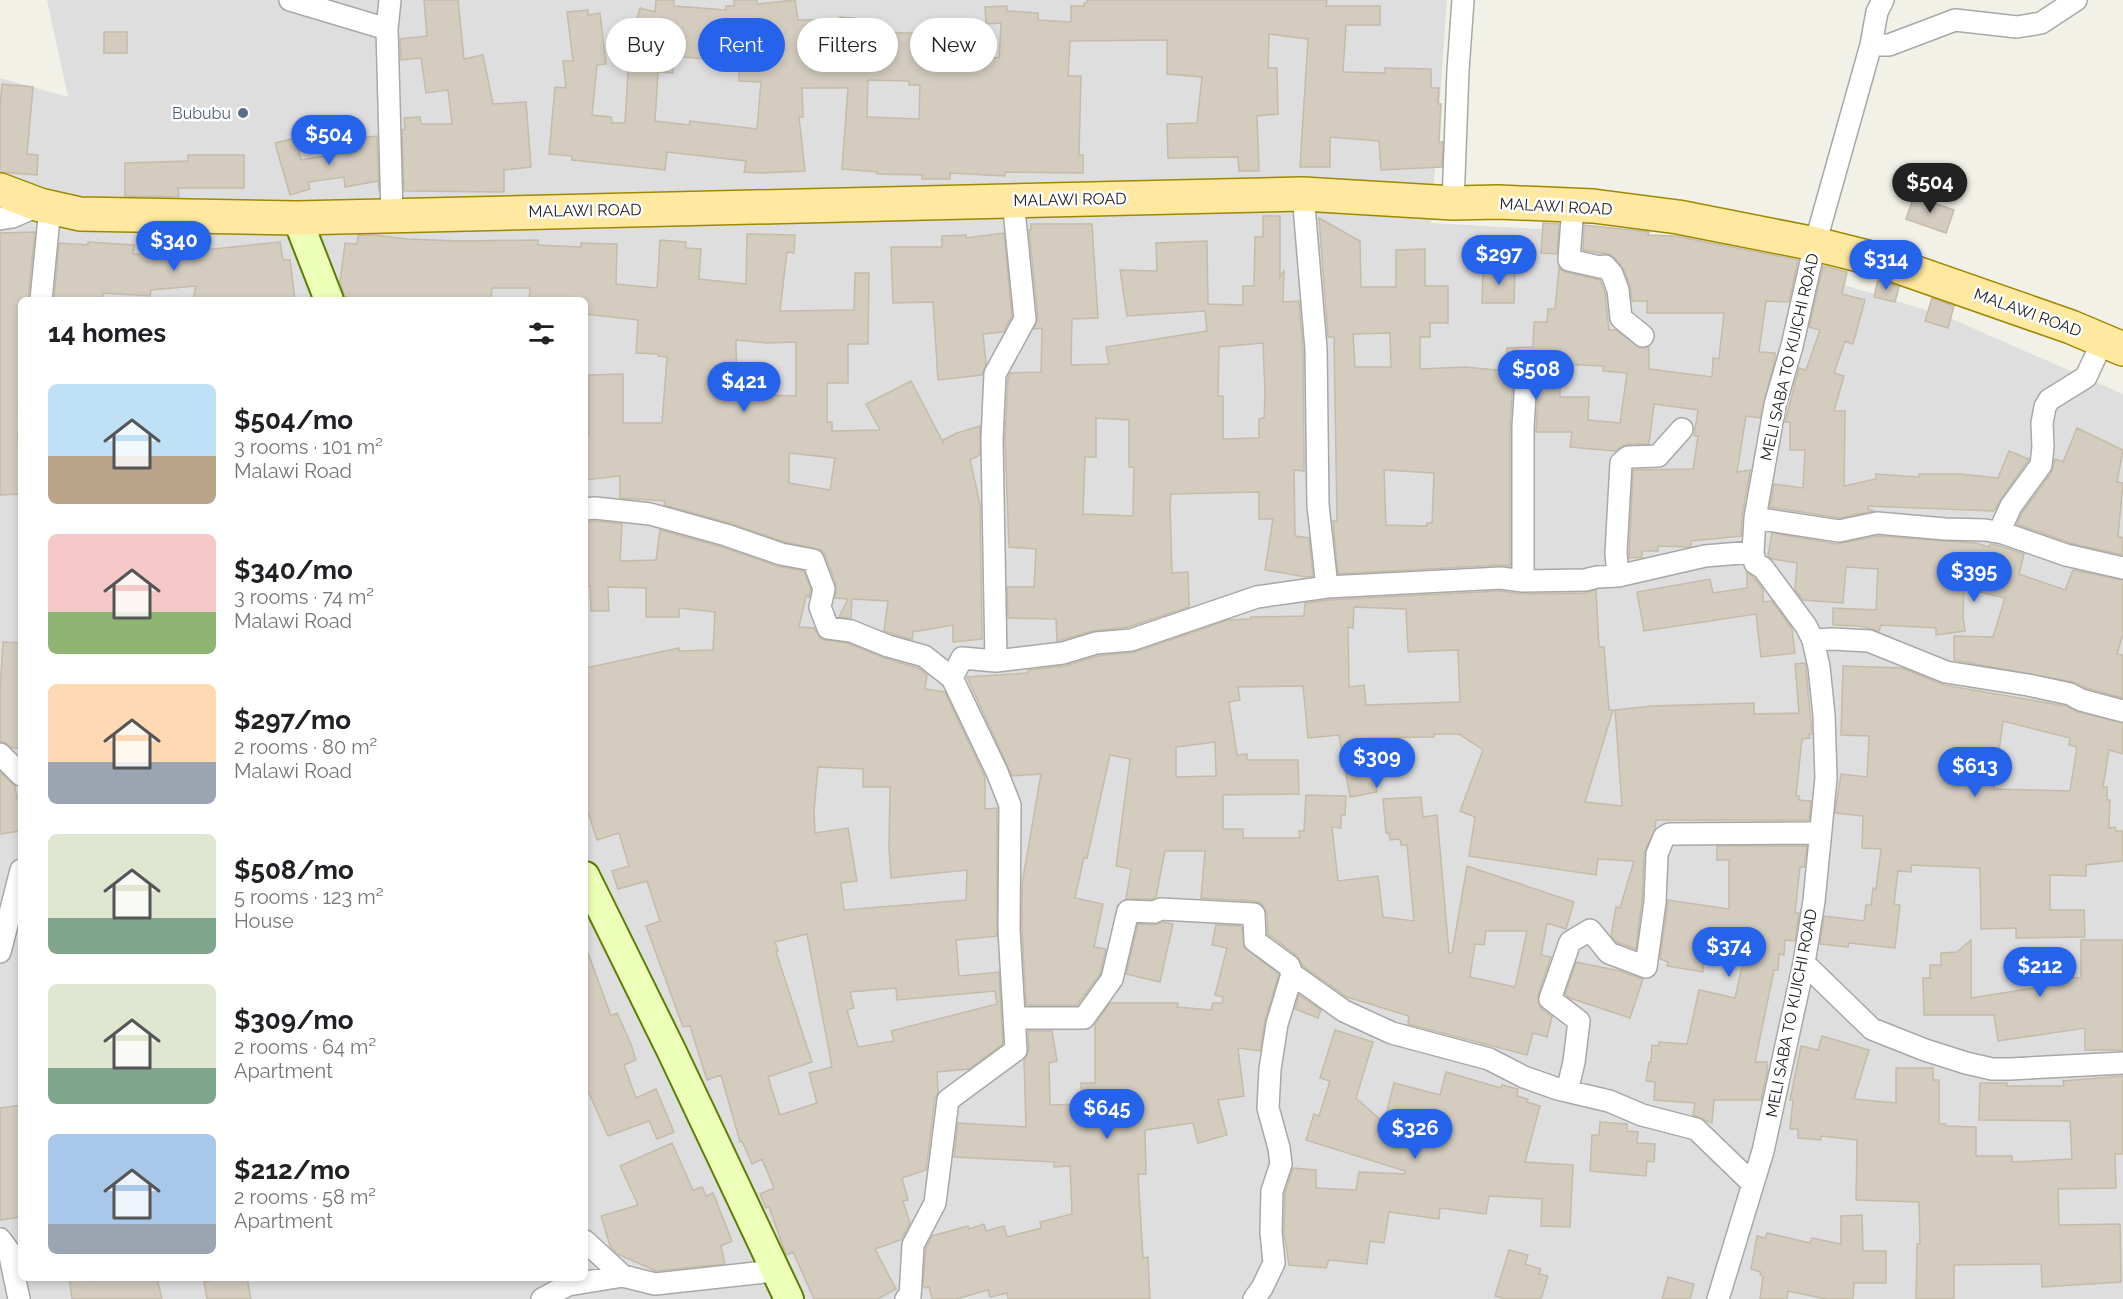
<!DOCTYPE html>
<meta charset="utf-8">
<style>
:root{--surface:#fff;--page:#f6f6f6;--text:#202124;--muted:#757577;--accent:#2563eb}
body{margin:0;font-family:Raleway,sans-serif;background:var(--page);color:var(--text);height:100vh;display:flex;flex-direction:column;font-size:22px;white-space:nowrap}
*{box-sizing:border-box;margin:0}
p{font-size:20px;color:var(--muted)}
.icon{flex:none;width:33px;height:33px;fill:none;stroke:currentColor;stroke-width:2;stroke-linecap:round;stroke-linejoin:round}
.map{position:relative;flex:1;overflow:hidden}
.panel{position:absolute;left:18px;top:297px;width:570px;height:984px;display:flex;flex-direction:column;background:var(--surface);border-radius:9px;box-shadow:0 3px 9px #0003}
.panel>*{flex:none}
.hud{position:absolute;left:606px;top:18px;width:570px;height:54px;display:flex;gap:12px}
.price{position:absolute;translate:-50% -51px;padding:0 14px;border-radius:21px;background:var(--accent);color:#fff;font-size:20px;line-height:39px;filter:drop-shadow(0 2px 3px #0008)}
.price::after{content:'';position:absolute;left:50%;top:36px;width:18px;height:14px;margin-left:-9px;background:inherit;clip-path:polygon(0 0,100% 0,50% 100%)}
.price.on{background:#222;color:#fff}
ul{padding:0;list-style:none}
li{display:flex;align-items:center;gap:18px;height:150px;padding:0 30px}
li span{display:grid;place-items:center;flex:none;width:168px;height:120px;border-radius:9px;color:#555}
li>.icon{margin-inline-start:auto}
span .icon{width:72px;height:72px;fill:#fffc;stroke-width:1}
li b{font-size:26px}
h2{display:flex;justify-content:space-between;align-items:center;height:72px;padding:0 30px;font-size:26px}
.chip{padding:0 21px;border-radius:27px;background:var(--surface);box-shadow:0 3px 9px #0003;font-size:21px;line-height:54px}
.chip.on{background:var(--accent);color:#fff}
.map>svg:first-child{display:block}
.residential{fill:#dfdede;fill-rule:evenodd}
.building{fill:#d3ccbf;stroke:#c5bba8;stroke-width:1.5;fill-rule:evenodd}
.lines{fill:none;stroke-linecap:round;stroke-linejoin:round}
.street-casing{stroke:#a8a8a8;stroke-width:24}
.secondary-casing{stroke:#598000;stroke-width:32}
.primary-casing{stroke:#9e8800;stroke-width:36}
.street{stroke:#fff;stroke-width:21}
.secondary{stroke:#eeffb8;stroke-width:28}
.primary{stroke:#ffe89f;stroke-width:33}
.service-dot{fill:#5c6f8a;stroke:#fff;stroke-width:2}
.labels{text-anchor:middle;stroke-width:5;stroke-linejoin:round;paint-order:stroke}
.service-label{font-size:16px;fill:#4e5e75;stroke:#fff;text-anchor:end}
.street-label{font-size:16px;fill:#212121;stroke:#fff}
</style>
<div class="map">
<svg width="2123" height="1299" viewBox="0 0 2123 1299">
<rect width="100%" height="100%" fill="#f2f1e7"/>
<!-- residential -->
<path class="residential" d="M47 0H1447L1431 223 1689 237 1945 316 2123 394V1299H0V78L68 97ZM21 300H585V1278H21Z"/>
<!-- building -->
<path class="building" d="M424 0H458L464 59 483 55 493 104 526 102 531 167 504 170V192L404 191 402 130 405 129 404 118 420 117 421 124H452L448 90 426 93 421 58 401 60 400 39 427 36Z
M656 0H674V6L726 10V6H734V0H757V4L795 0 798 20H840V17L855 18V27L876 28V32L939 34 938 60 983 64V57L999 58 1001 23 986 24 985 7 1007 6V11L1038 13V20L1071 22V6H1084V3H1087V0H1327L1326 6H1380V25H1346L1343 72 1385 73V68L1431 69V88H1439L1438 104H1441L1439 142H1443L1442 167 1381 170 1379 141 1330 137V167H1300L1308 39 1269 34 1268 68H1277L1278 114 1257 116 1259 171H1239L1238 157 1168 158 1167 124 1197 123 1202 77 1167 74V40L1070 41 1068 76H1081L1079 155H1083V173L1005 172V176L950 173V179H922V175L877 174V172L842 169 848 88H802L803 117H799L805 171 760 173 744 172 746 161 667 152 665 170 572 160V156L549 154 555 87 566 88 563 61H573L567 12 588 10V15L600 13 606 64 597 65 592 115 611 117 612 123H625L631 19H637L640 8 655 12ZM705 54 739 57V81L761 82 757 129 690 121 689 125 655 121 658 72 673 73 674 56 705 59ZM868 80 909 81V85H920L919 119 867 117Z
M104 32H127V53H104Z
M2 84 33 87 27 154 38 155 37 175 0 172V106Z
M377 136 379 191 378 181 345 187 344 177 308 182 310 189 290 195 275 143 295 138 301 160 361 150 359 138Z
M188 155H244V188H178L179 197 125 196V163L188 161Z
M1914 196 1954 210 1946 233 1906 219Z
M1263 216H1280V277L1284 270 1283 302 1299 301 1303 350 1304 459V471L1294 470 1295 536 1309 538 1313 576 1306 577 1265 570 1273 519H1259V492L1171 494 1170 506 1172 573 1188 572 1189 607 1128 627 1093 631 1057 641 1056 619 1008 618 1007 587H1034L1036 549 1009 547 1005 439 1008 378 1010 373 1041 372 1042 328 1034 329 1038 318 1029 230H1031V224H1092L1098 318 1072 319 1071 365 1109 364 1106 347 1207 331 1205 311 1127 316 1120 270 1157 271 1156 243 1207 241 1208 304 1243 305V286H1254L1255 237H1263ZM1263 343 1265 394 1264 418 1259 419V438L1223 439V396H1218L1219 347ZM1096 418 1129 420V467H1134L1133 516 1083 514 1085 457H1096Z
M1319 218 1360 241 1361 287H1396V250L1425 249V286H1448V323H1430V337H1420V369L1464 367 1508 371 1507 348 1533 347 1534 322H1547L1548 309H1555L1559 268 1566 272 1600 280 1605 293 1609 330H1616L1640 348 1649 347V369L1712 377 1713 358 1719 359 1724 313H1647V301H1632L1630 286 1624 270 1615 258 1609 254 1583 250 1584 225 1649 232 1648 235 1675 236 1798 260 1789 302 1766 301 1759 352 1775 353V360L1760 418 1746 416 1737 472 1750 470V472L1742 516 1741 536 1691 541V546L1689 547 1658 546V551H1642V557L1629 558 1633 470 1693 469 1698 436H1694L1698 410 1654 404 1649 444H1627L1615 451 1570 447 1572 432H1536L1539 380 1534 370 1526 367 1516 372 1513 379 1510 427V566L1500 565 1338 574 1333 521H1337L1334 337H1328ZM1390 333 1391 367H1355L1353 334ZM1560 364 1604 366 1603 371 1627 373 1620 423 1588 420 1589 397H1560ZM1384 470 1434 473 1432 523H1427V526L1386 525Z
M1543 223 1559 224 1557 254 1541 253Z
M35 232 28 300H21V406H18L20 434H18L21 494 0 495V233Z
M1004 233 1012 316 1003 332 983 334 986 364 982 375 938 380 933 302 893 303 891 247H942V236L966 235V238Z
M747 234 795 235 794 253 787 252 780 311 854 310 855 273H869L868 344H848V383H827V422H832V431L880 430 866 404 911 381 944 444 943 440 957 433 980 426V455L970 460 980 504 982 639 953 642V625L913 632 912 640 884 631 888 601 852 599 851 618 839 617 848 599 835 598 836 584 825 555 821 550 784 542 729 523 664 505 665 501 620 498V476L585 480V436H589V375L623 374V423H662L667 357 658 356V354L636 353 638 320 585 314V300H529L530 288H492L491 300H347L348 297H345L340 282 345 243 357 244 358 235H375L408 239 459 241 538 240V245L581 247V243L617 244 616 284 657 288 660 240 686 242V248L701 249 699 279 746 284ZM736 340 767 343 796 342V396L771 395V397L737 399ZM789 453 835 458 830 490 789 483Z
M88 242 134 245 133 254 157 255 280 242 283 260H290L295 300H193L196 286 151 290 150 296 103 293V300H54L59 243 88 245Z
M1823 266 1847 272 1842 294 1865 300 1853 344 1845 341 1834 373 1844 376 1834 411H1845L1844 486 1876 479V474L1919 477V474H1959L1998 478 2009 451 2029 459 2001 499 1994 511 1868 506V509L1874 511 1839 518 1770 507 1774 484 1803 488 1805 450H1790V422H1785L1799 368 1806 370 1820 330 1809 327Z
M1488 268H1515L1514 303H1482L1483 272H1488Z
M1878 280 1899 287 1895 302 1874 297Z
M1932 298 1954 306 1948 328 1925 321Z
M2077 428 2123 450 2117 482 2123 483 2118 536 2123 538V555L2070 543 2017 524 2022 513 2051 473 2055 459 2063 462Z
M595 521 622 524 620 561 656 560 660 530 722 547 777 566 804 571 811 590 809 597 806 596 799 627 814 628 820 638 826 640 848 643 884 658 918 668 927 675 925 689 945 692 985 777V809L997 808V936L956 940 959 976 999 972 1003 1044 969 1069 937 1072 938 1093 935 1098 926 1170 902 1178 908 1200 903 1201 910 1223 901 1240 875 1249 896 1289 878 1299H814L793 1252 786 1255 769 1207 766 1208 760 1194 774 1188 762 1159 752 1164 742 1141 740 1142 721 1075 707 1080 690 1026 683 1027 646 926 660 921 647 881 618 889 612 871 629 866 619 833 597 840 585 803V668L679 648V651L713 650 715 612 679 608V617H646V588L608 587 609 611H591L590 586H585V522ZM818 767 863 769V787H890L889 849 891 878 967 870 966 900 844 910 841 883 857 881 848 828 815 833 814 811ZM807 934 832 1067 809 1073 817 1103 780 1115 768 1077 812 1062 776 952 778 951 775 942ZM896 988 897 1000 995 991 997 1004 891 1031 894 1041 858 1047 847 1010 854 1008 850 992Z
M1772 533 1837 544 1878 536 1975 543 1989 547 1990 544 2000 546 2024 554 2019 574 2065 590 2073 570 2123 580V634L2117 654 2123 655V698L2086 688 2073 682 1954 660V636L1993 637 2005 598 1964 588 1963 616 1965 631 1936 635V628L1881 625 1879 631 1859 626 1833 625V608L1876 610 1878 569 1846 567 1843 603 1803 600 1795 590 1797 563 1772 559 1768 556Z
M1747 572 1754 578 1763 589V602L1772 601 1792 629 1795 653 1761 657 1756 614 1644 631 1637 592 1710 579 1713 593 1747 588Z
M1596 590 1599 647H1604L1609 710H1613L1585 802 1622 806 1615 710 1652 706 1754 703V714L1799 713 1795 664 1805 663 1806 669 1812 734H1809L1810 738 1802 739 1796 796H1799V800L1811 801 1809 820H1656L1655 829 1644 853 1642 901 1636 949 1617 942 1611 936 1616 907 1620 908 1634 861 1598 859 1596 875 1469 856 1475 817 1460 811 1483 750 1459 734H1434V737L1368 738 1377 792 1350 797 1339 735 1308 738 1303 686 1238 687 1240 700 1229 702 1237 755 1247 754V760H1298L1299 794 1223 795V829H1243V838H1300L1299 831H1304L1306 795 1346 796 1345 815H1341V828L1332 827 1338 881 1378 876 1383 917 1414 921 1407 845H1401L1400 839 1390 840 1389 833H1386L1383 799 1421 797 1423 817 1437 815 1449 953H1452L1467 866 1574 902 1566 929 1547 923 1541 955 1551 957 1538 995V1002L1542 1009 1552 1017 1547 1037 1533 1033 1527 1055 1408 1024 1409 1016 1347 997 1303 966 1297 956 1268 934 1267 913 1261 903 1255 901 1201 898 1205 851H1165L1156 897 1152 899H1126L1131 869 1116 866 1130 759 1110 755 1087 858 1084 857 1075 898 1103 904 1094 947 1106 949 1100 974 1077 1005H1026L1022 929V884L1041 774 1012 776 967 677 1028 673V670L1065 666 1098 656 1135 652 1228 620 1251 619V617L1304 616 1305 603 1328 600 1500 591 1523 594 1585 593ZM1354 607 1406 609 1408 652 1458 650 1460 702 1366 705 1364 685 1349 687 1348 627 1353 628ZM1215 742 1216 776 1176 777V747ZM1486 931H1527L1515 987 1470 977 1475 944 1484 945Z
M3 642 21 643V748H12L4 742H0V691Z
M1843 666 1902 668 1944 685 2066 706 2078 712 2123 723V754L2109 750 2103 787H2107V800H2110L2109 828 2115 827 2116 831H2123V861L2086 865V876L2050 875V910H2084L2085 937 2016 938V928L1981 929 1980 868 1911 865V872L1898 871 1894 904 1900 905 1895 948 1849 943 1848 947 1820 944 1824 916 1864 921 1866 905H1871L1873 888 1876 889 1881 849 1862 848 1863 816 1835 813 1841 774 1867 777 1869 736 1841 735ZM2003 721 2070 738 2069 745 2077 747 2070 791 1994 789Z
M0 772 15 786 17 798 21 797V831L0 834Z
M1717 846H1807L1804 867H1800L1795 913H1799L1795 941 1785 940 1784 955 1779 954 1778 970H1774L1755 1062H1767V1072L1761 1100H1714L1712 1123 1693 1115 1695 1103 1654 1100 1655 1082 1646 1081 1649 1062H1651L1652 1045 1659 1046V1042L1687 1044 1699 990 1735 998 1743 962 1704 960 1703 972 1667 966 1668 962 1660 959 1668 900 1729 909V860H1717Z
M1163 922 1173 924 1160 982 1126 974 1138 924 1154 925Z
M1216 925 1242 926 1244 947 1279 974 1265 1020 1260 1051 1238 1048 1244 1096 1218 1100 1227 1135 1198 1143 1193 1123 1145 1130 1146 1174H1138L1143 1258 1148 1257 1150 1299H1008L1007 1293 990 1297 988 1290 956 1299H932L929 1287 925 1288 923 1285 926 1248 932 1236 968 1226 969 1229 984 1224 986 1231 1004 1226 1007 1237 1041 1228 1040 1222 1072 1214 1070 1166 1054 1167V1162L954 1157 958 1123 1026 1127 1024 1060 1029 1050 1028 1031H1052L1057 1061 1049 1063 1050 1105 1082 1104 1081 1083H1095V1024L1110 1003H1178L1177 1007 1211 1010 1213 1003H1222L1223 997 1215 995 1227 948 1212 945Z
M1971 940V998L2066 983V978H2081V940H2123V1050H2085V1028L1998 1041 1994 1015H1924L1923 978H1930V965H1941V953L1957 952Z
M585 950H587L611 1016 617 1013 631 1044 636 1060 624 1065 636 1098 656 1089 674 1132 657 1139 649 1121 608 1136 585 1084Z
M1576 962 1620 971 1643 979 1630 1018 1570 998 1565 994Z
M1299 995 1321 1010 1318 1018 1295 1009Z
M1335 1030 1373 1042 1356 1098 1384 1123 1394 1083 1440 1095 1446 1072 1501 1088 1502 1085 1518 1089 1517 1096 1528 1099 1527 1102 1540 1106 1525 1162 1573 1165 1570 1227 1541 1226 1542 1199 1489 1196 1486 1214 1440 1208 1439 1219 1389 1212 1384 1243 1370 1241 1367 1264 1329 1260 1326 1268 1289 1265 1284 1232 1285 1193 1293 1168 1316 1170V1188L1356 1190 1359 1172 1405 1174V1171L1306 1140 1314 1114 1319 1116 1330 1081 1320 1078Z
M1822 1036 1869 1050 1854 1099 1896 1103V1068H1933V1080H1939V1124H1946V1126L1976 1127V1156H2012V1162L2072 1159 2070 1121 1979 1120 1980 1083H2007V1086H2064L2063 1081 2123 1076V1154H2115L2116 1188 2058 1189 2059 1225 2120 1224 2121 1282 2042 1287 2041 1264 1954 1265V1299H1916L1917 1244H1920L1919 1202 1856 1200 1857 1140 1821 1136V1140L1798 1138V1129H1790L1793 1100H1790L1801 1046 1818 1050Z
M21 1105V1217L0 1220V1108Z
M1600 1122 1627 1124V1131L1638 1132 1637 1143 1655 1144 1654 1162 1647 1161 1646 1176 1590 1171 1592 1135H1599Z
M672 1143 693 1190 702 1187 706 1196 713 1193 732 1241 721 1246 725 1264 656 1271 617 1254 610 1246 601 1216 638 1205 620 1166Z
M1862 1215 1863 1251H1886V1283H1854L1853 1299H1826L1788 1291 1787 1299H1760L1763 1276 1760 1275 1761 1272 1751 1269 1757 1236 1765 1238 1767 1233 1810 1243 1812 1238 1841 1244V1216Z
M1509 1250 1528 1255 1525 1264 1541 1269 1539 1274 1548 1276 1541 1299H1505L1495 1296Z
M1668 1277 1694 1284 1690 1299H1662Z
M69 1278H93V1281L110 1278H157L162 1299H72Z
M224 1278H247L251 1299H207L204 1282Z"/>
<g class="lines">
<defs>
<path id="street" d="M290 0 387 29
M390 0 387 29 392 215
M1871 45H1889L1955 20 2017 27 2041 23 2076 0
M1303 194 1316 349 1318 505 1327 587
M1453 203 1458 70 1463 0
M1573 205 1569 260 1600 267 1605 266 1612 274 1618 290 1621 318 1643 336
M0 219 12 217 40 205
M41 300 50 208
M585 509 595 508 650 514 726 535 781 554 813 560 824 589 820 607 828 628 851 631 888 646 924 656 952 678 962 658 996 661 1063 653 1096 643 1131 640 1257 597 1327 587 1501 578 1523 581 1585 580 1597 577 1618 576 1705 556 1753 552
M1755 518 1839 531 1877 523 1945 529 1985 530 2003 533 2066 555 2123 568
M1999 532 2011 506 2041 465 2043 447 2042 423 2045 407 2049 400 2086 377 2103 340
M1618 576 1616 553 1621 463 1628 457 1658 456 1682 429
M1523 581V427L1526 380
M1813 640 1833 639 1869 641 1946 672 2028 685 2070 694 2081 700 2123 711
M996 661 992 439 995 374 1025 319 1013 200
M0 754 21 775
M0 952 21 870
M1804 963 1872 1029 1925 1050 1966 1063 1992 1069H2010L2123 1063
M1014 1018H1084L1112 979 1128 911 1154 912 1161 909 1254 914 1255 941 1289 966 1292 974 1344 1011 1392 1033 1489 1059 1524 1077 1558 1089 1609 1101 1642 1115 1696 1129 1752 1183
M1567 1091 1574 1062 1579 1021 1550 999 1570 942 1590 930 1609 953 1646 967 1655 902 1657 854 1664 837 1669 834 1811 833 1820 835
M0 1239 9 1251 19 1299
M585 1241 623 1276
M542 1299 568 1285 623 1276 655 1284 774 1271
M906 1299 910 1297 913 1245 935 1203 948 1100 1016 1050 1009 929 1010 805 997 772 952 678
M1254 1299 1262 1288 1274 1263 1271 1232 1272 1191 1281 1164 1279 1148 1268 1108 1270 1069 1277 1024 1292 974
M1718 1299 1763 1151 1804 963 1814 901 1826 778 1824 715 1819 667 1813 640 1806 626 1763 568 1755 563 1753 552 1755 518 1775 405 1792 346 1815 244 1871 45 1877 12 1883 0"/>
<path id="secondary" d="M297 218 329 300
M585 876 672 1052 789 1299"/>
<path id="primary" d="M0 190 40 205 80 214 297 218 1303 194 1453 203 1499 202 1593 206 1678 217 1815 244 1879 260 2071 327 2123 349"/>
</defs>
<!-- street casing -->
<use href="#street" class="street-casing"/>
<!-- secondary casing -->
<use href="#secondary" class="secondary-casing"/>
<!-- primary casing -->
<use href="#primary" class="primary-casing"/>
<!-- street -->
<use href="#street" class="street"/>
<!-- secondary -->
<use href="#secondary" class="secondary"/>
<!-- primary -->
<use href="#primary" class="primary"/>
</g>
<!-- markers -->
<circle class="service-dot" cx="243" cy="113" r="6"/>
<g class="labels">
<!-- service labels -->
<g class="service-label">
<text x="231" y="119">Bububu</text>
</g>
<!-- street labels -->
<g class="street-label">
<text transform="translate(1070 199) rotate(-1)" y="6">MALAWI ROAD</text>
<text transform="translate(1556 206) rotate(3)" y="6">MALAWI ROAD</text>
<text transform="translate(585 210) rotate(-1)" y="6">MALAWI ROAD</text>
<text transform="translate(2028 312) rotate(20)" y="6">MALAWI ROAD</text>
<text transform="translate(1789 357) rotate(-77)" y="6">MELI SABA TO KIJICHI ROAD</text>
<text transform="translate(1791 1013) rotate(-79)" y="6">MELI SABA TO KIJICHI ROAD</text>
</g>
</g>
</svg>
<b class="price" style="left:329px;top:166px">$504</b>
<b class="price on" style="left:1930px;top:214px">$504</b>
<b class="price" style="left:174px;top:272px">$340</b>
<b class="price" style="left:1499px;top:286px">$297</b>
<b class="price" style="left:1886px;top:291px">$314</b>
<b class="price" style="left:1536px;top:401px">$508</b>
<b class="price" style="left:744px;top:413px">$421</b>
<b class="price" style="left:1974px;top:603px">$395</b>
<b class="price" style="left:1377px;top:789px">$309</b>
<b class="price" style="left:1975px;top:798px">$613</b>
<b class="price" style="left:1729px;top:978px">$374</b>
<b class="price" style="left:2040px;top:998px">$212</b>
<b class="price" style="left:1107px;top:1140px">$645</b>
<b class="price" style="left:1415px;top:1160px">$326</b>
<div class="hud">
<a class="chip">Buy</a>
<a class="chip on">Rent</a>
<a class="chip">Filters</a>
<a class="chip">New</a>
</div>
<section class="panel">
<h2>14 homes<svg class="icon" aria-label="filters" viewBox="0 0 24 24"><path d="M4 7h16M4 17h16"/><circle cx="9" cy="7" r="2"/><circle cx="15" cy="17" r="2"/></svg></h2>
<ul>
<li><span style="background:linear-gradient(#bfe0f5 60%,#b9a48a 0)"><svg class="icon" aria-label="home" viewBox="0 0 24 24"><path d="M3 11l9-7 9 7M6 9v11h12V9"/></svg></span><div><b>$504/mo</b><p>3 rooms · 101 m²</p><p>Malawi Road</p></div></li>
<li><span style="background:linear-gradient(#f6c9c9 65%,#8fb573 0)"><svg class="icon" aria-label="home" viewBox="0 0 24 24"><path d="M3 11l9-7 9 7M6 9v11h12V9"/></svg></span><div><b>$340/mo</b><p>3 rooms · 74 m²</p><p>Malawi Road</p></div></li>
<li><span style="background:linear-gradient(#ffd9b3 65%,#9aa5b1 0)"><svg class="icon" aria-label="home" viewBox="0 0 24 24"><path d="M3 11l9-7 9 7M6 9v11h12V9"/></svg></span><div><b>$297/mo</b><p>2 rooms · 80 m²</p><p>Malawi Road</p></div></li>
<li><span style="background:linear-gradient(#dfe7d0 70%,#7fa58c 0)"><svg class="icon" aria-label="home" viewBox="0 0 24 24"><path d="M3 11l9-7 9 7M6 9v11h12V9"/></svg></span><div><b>$508/mo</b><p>5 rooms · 123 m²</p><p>House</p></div></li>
<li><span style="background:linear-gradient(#dfe7d0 70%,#7fa58c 0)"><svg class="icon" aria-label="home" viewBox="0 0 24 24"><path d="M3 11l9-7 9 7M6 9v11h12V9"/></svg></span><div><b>$309/mo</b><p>2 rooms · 64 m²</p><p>Apartment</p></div></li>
<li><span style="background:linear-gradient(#a9c7e8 75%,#9aa5b1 0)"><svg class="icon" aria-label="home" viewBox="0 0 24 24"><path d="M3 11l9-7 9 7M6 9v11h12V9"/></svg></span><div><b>$212/mo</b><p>2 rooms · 58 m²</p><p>Apartment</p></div></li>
</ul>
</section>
</div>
